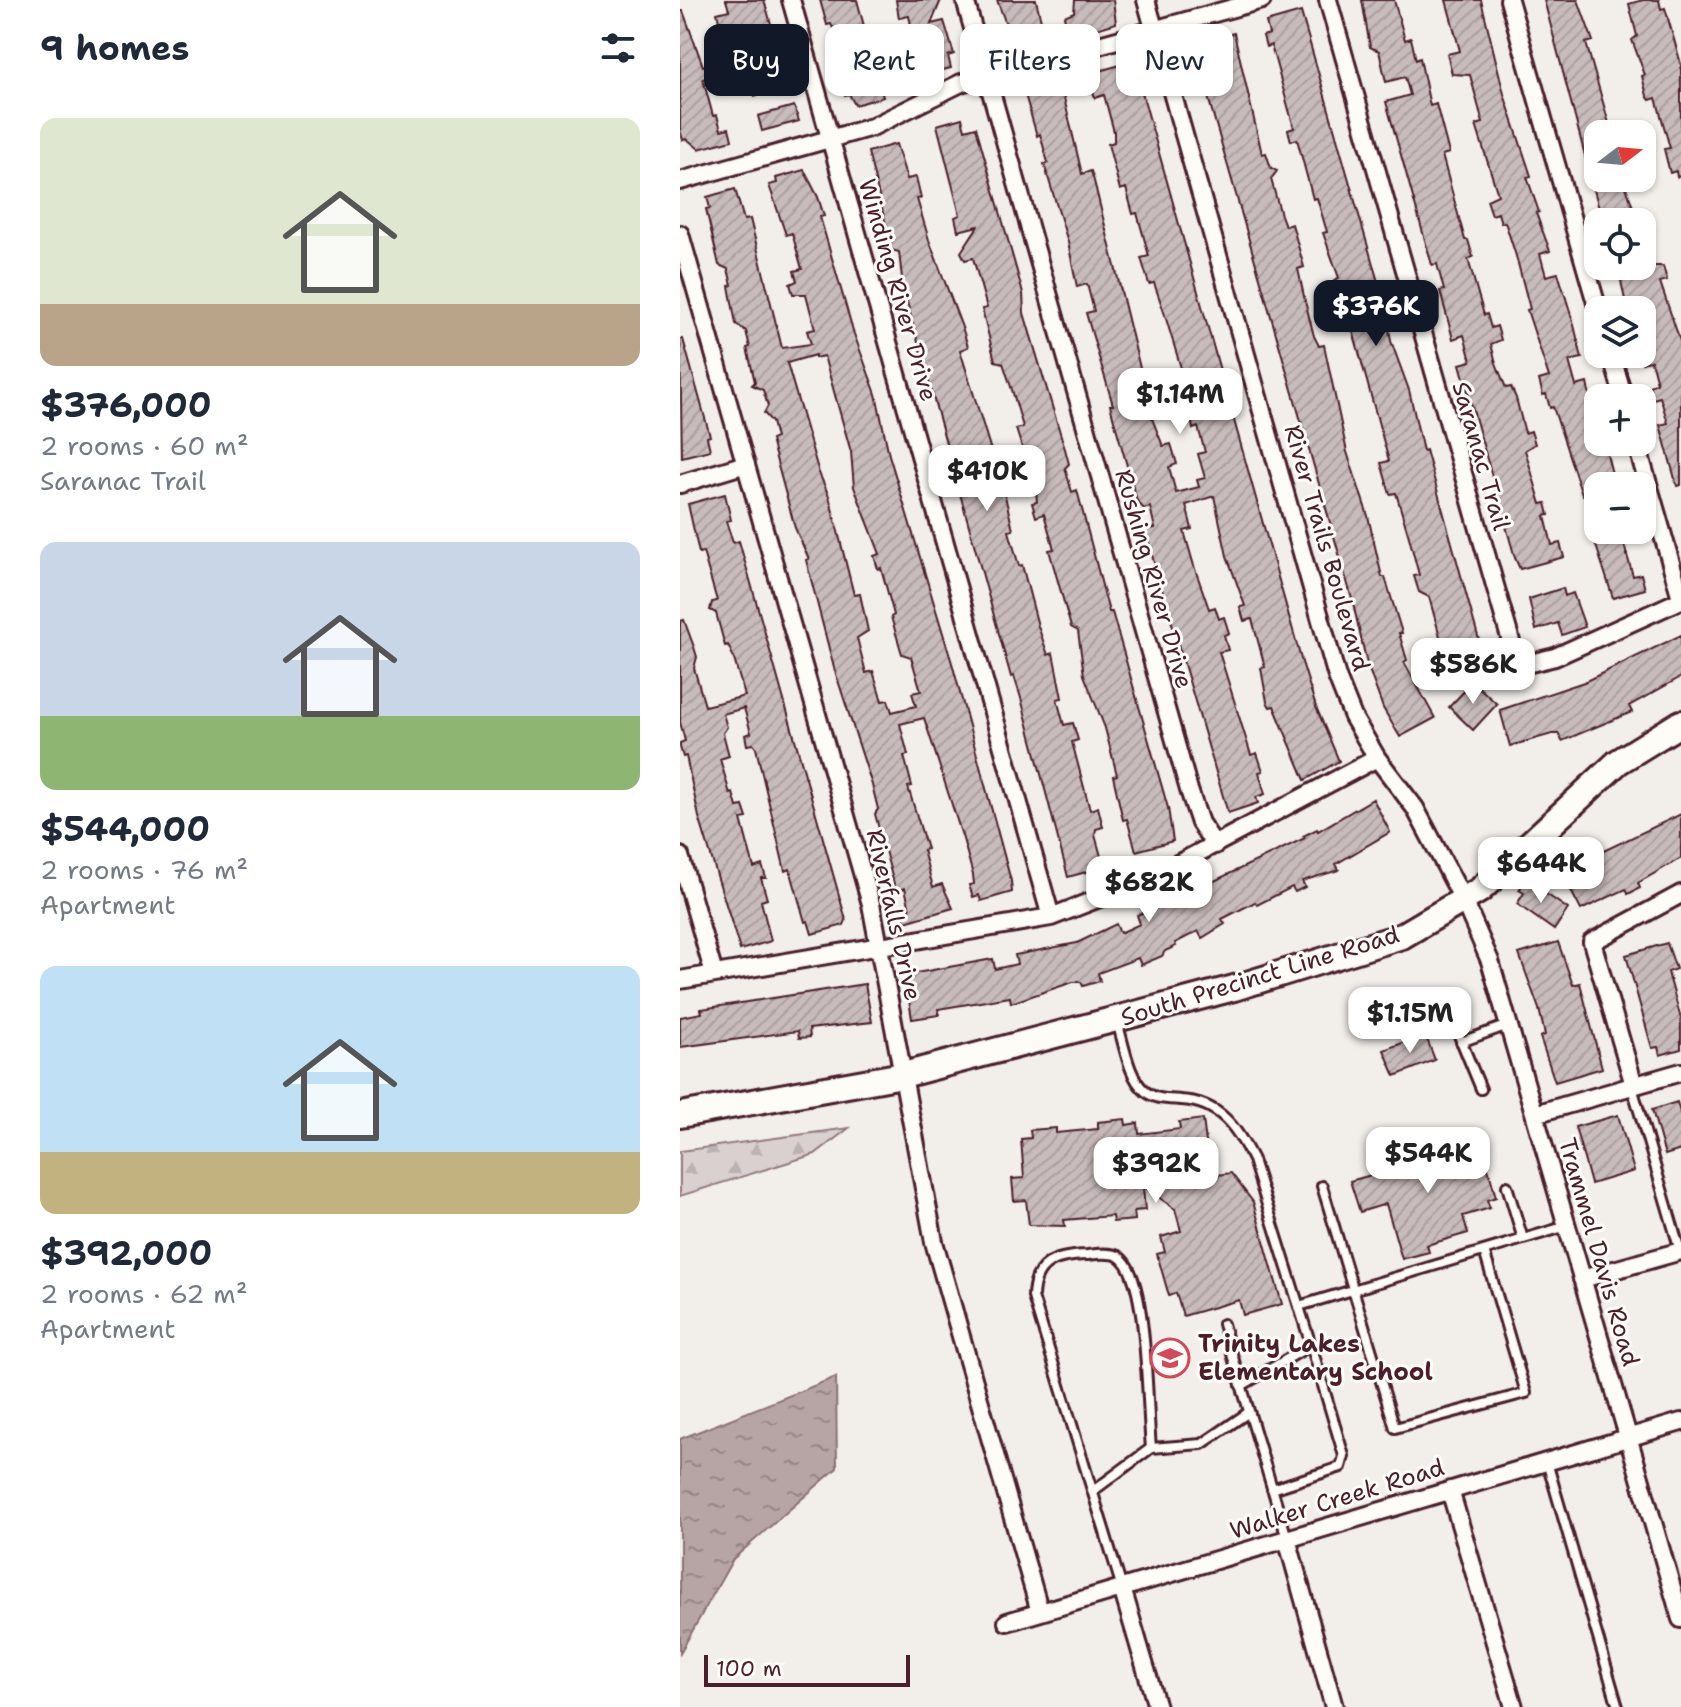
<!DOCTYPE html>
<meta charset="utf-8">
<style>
:root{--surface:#fff;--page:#f2f2f3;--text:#1f2937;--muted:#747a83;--accent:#111827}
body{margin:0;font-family:"Shantell Sans",sans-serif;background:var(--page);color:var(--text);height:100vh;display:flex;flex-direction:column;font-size:30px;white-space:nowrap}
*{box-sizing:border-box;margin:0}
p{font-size:26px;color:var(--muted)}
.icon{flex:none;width:44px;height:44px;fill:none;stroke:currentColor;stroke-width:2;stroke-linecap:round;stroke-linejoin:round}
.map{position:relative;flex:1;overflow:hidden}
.panel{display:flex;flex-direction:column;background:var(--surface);width:680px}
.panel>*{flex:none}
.banner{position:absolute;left:24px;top:24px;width:760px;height:72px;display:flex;gap:16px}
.needle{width:52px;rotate:74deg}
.buttons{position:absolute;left:904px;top:120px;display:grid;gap:16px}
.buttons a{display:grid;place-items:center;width:72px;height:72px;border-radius:16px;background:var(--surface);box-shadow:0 2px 6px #0004;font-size:40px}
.scale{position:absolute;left:24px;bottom:20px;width:206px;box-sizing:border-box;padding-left:8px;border:4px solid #4a1f2b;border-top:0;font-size:22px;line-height:28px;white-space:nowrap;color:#4a1f2b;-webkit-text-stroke:6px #fdfcf7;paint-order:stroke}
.price{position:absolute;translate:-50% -68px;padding:0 18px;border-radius:16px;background:#fff;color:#222;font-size:26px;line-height:52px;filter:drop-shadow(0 2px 4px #0008)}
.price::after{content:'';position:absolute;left:50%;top:48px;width:24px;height:18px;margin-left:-12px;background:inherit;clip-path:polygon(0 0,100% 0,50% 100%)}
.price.on{background:var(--accent);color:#fff}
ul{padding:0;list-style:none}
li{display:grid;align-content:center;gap:16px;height:424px;padding:0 40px}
li span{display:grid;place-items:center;height:248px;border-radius:16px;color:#555}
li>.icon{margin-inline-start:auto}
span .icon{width:144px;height:144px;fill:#fffc;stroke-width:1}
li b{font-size:34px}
h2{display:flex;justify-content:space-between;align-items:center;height:96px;padding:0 40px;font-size:34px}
.tag{padding:0 28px;border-radius:16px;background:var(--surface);box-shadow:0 2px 6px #0004;font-size:28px;line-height:72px}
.tag.on{background:var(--accent);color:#fff}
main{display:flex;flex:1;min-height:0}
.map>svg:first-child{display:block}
.forest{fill:url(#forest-firs);stroke:#92787d;stroke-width:2}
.water{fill:url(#water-ripples);stroke:#8b6f75;stroke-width:2}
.building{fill:url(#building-hatch);stroke:#4a1f2b;stroke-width:2;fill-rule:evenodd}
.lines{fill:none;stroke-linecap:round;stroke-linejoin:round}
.lane-casing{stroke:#4a1f2b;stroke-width:14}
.street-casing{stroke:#4a1f2b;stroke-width:22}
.secondary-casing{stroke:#4a1f2b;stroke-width:30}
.lane{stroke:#fdfcf7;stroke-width:8}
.street{stroke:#fdfcf7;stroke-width:16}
.secondary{stroke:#fdfcf7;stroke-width:24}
.labels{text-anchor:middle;stroke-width:6;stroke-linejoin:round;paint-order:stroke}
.street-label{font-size:24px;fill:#4a1f2b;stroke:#fdfcf7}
.poi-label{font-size:24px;font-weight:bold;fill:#4a1f2b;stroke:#fdfcf7;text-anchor:start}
</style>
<main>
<section class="panel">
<h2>9 homes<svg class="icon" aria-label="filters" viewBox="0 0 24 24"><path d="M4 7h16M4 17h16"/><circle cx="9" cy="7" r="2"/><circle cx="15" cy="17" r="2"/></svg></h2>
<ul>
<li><span style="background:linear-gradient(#dfe7d0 75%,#b9a48a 0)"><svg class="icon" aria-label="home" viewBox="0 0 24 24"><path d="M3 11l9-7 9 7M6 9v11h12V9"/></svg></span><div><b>$376,000</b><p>2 rooms · 60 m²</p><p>Saranac Trail</p></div></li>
<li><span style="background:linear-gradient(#c9d6e8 70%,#8fb573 0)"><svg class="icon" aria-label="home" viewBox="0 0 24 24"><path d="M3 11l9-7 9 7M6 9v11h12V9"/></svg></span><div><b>$544,000</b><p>2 rooms · 76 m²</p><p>Apartment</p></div></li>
<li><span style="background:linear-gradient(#bfe0f5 75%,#c2b280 0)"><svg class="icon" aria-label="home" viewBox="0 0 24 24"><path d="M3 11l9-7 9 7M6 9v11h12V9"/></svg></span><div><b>$392,000</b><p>2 rooms · 62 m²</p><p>Apartment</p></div></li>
</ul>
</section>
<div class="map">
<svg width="1001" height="1707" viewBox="0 0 1001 1707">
<defs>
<pattern id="forest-firs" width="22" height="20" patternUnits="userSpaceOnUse" patternTransform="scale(2)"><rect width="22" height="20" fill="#d9d0cf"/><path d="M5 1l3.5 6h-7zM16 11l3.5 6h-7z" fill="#bcb2b2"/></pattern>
<pattern id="water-ripples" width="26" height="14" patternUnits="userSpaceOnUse" patternTransform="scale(2)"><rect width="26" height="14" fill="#b7a5a6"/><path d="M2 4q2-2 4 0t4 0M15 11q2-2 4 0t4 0" fill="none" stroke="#978687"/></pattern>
<pattern id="building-hatch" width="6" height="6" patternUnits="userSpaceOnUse" patternTransform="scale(2)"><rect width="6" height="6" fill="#c8bbbb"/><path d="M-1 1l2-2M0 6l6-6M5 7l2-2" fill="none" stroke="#ada0a1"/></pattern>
</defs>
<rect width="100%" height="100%" fill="#f2efeb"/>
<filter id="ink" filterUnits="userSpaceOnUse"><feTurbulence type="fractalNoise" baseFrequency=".0125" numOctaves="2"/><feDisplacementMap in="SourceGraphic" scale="16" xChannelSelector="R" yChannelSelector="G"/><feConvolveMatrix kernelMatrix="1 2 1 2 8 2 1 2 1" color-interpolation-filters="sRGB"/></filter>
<g filter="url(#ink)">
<!-- forest -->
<path class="forest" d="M169 1128 135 1154 0 1196V1151Z"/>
<!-- water -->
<path class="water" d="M156 1377 157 1468 53 1559 0 1653V1439Z"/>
<!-- building -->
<path class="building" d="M46 0H84L106 75 102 76 106 87 75 96 68 72 57 66 54 53 48 55 45 44 51 43 45 22 40 24 37 13 49 10Z
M140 0H177L203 97 175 105 169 94 165 95 154 50 160 48 156 34 151 24 147 25Z
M216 0H261L251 24 264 21 274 54 268 56 271 68 242 75 229 16 219 18Z
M317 0H356L366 41 335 48Z
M395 0H433L436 23 400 34 399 29 388 32 384 16 394 12Z
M682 0H714L725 40 731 38 736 60 740 58 750 106 756 104 769 153 762 155 785 240H788L793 257 788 259 804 315 807 314 811 328 817 326 821 340 811 344 816 363 826 388 831 387 836 398 845 433 851 431 855 444 845 450 861 504 866 503 869 515 865 516 872 545 880 543 884 557 840 569 835 558 780 364 791 361 784 335 773 339 760 291 764 290 757 264 752 265 706 102 730 95 725 77 706 82 699 51 690 47Z
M766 0H801L824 94 851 176 847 177 859 212 856 213 870 251 860 254 866 276 878 273 893 321 902 358 889 361 896 386 907 383 915 420 918 419V442H924L935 486H918V525L915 526 906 494 902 495 873 407 870 408 866 394 863 395 859 380 869 377 847 310 850 309 836 256 825 222 821 223 818 213 812 215 807 200 818 195 796 125 803 123 790 75 772 74 767 54 780 51Z
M864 0H898L913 41 906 43 932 134H918V178H943L958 222 922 220Z
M963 0H979L981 9 985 8 1001 64V176L997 177 996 171 990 173 984 149 990 148 976 98 970 100 967 96 962 76 965 75 952 40 957 36 949 4Z
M0 11H3L23 66 31 64 34 76 23 79 33 116 37 115 41 130 49 128 52 140 19 149 7 139 3 140 0 130Z
M621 12 706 310 711 341 729 390 743 451 746 450 799 640 793 644 802 676 767 686 759 660 766 658 749 597 739 592 734 576 739 575 729 537 716 493 710 494 701 463 709 461 670 320 663 322 654 297 658 296 654 280 659 278 643 233 647 232 637 198 633 199 617 139 611 141 608 130 614 128 591 45 586 47 583 36 589 34 586 22Z
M554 33 582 154 586 153 591 168 597 171 591 179 601 215 605 226 612 224 624 267 618 269 625 301 634 336 639 346 644 345 667 452 688 516 702 577H705L722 633H719L727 660 724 662 755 718 720 737 703 708 687 664 672 599 516 55 525 53 522 41Z
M444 64 449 73 456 71 621 659 636 707 659 761 625 780 594 706 590 707 587 702 581 668 585 667 572 619 564 621 560 607 565 606 547 556 534 496 506 505 512 529 504 531 514 566 529 609 535 607 539 619 544 617 549 633 544 635 548 650 539 652 571 755 577 753 583 771 579 772 585 794 576 797 578 803 548 813 473 559 466 530 475 528 470 507 464 509 457 501 434 420 430 405H433L406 313 414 311 407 284 397 287 388 242 364 164 368 163 360 134 357 136 344 91 380 81 402 174 411 171 414 181 473 421 483 446 491 444 497 464 489 467 496 493 519 487 517 480 525 478 518 454 525 452 518 427 513 429 504 378 484 312 474 283 469 284 461 258 469 256 457 213 453 214 446 188 440 190 428 144 434 142V132L424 95 415 98 408 74Z
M114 106 119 121 82 131 78 116Z
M282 118 285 130 296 127 343 293 344 313 385 449 389 464 385 468 392 492 397 490 429 612H432L488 808 493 841 456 851 447 819 443 820 440 807 433 776 437 775 425 728 404 675 398 631 391 627 369 550 374 549 364 514 356 517 352 503 357 502 356 491 336 429 343 427 333 393 323 363 315 361 302 309 307 308 293 258 285 260 281 252 298 226 278 231 275 217 280 215 257 125Z
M216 144 227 179 236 177 241 198 237 199 249 240 283 330 288 347 280 350 325 496 333 530 329 531 339 566 342 565 358 626 368 655 373 653 382 698 377 699 384 725 393 723 398 740 392 742 410 810 418 807 423 827 416 829 415 835 424 867 388 877 341 698 334 676 331 677 239 346 223 287 219 252 207 249 211 245 188 152Z
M124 170 138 197 144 216 140 217 174 334 196 394 209 455 272 663 331 881 332 892 301 901 299 895 293 897 289 885 294 884 293 875 283 839 244 718 220 724 228 755 224 756 232 786 228 787 247 849 243 850 253 887 262 884 273 908 225 922 222 911 230 909 225 888 216 891 195 814 198 809 192 785 154 668 126 560 129 559 115 528 91 440 96 438 92 422 84 413 88 406 83 390 72 385 75 382 67 348 70 347 66 331 56 324 49 286 52 285 48 269 39 265 26 209 30 208 27 197 55 189 64 220 70 219 102 348 131 344 127 331 135 329 126 294H113L110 284 117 281 114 271 122 269 112 233 106 235 89 185 97 183 96 178ZM135 355V358L144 356 171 452 174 487 200 554 194 556 198 569 201 568 214 615 211 617 222 654 231 657 241 691 232 693 236 706 212 712 208 700 202 701 193 671 186 673 177 638 188 631 180 594 174 595 149 496 139 473 107 363Z
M938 266H983L987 280 980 282 1001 344V485L997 486 980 425 988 423 980 397 973 399 969 386 977 383 971 361 962 363V301L946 305Z
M0 339H3L30 436 27 437 30 450 2 457Z
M45 494 51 520 46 521 53 543 59 541 166 920 164 925 132 934 128 921 125 922 110 869 105 871 76 748 73 744 67 745 65 735 71 733 64 708 43 714 47 727 43 733 49 756 40 759 50 794 53 793 57 807 63 806 67 818 61 819 74 868 82 865 86 878H81L87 899 81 901 91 941 60 950 19 817 6 756 3 757 0 747V743L5 741 0 722V621L4 620 14 647 17 657 14 668 25 706 65 696 53 656 48 645 45 646 36 613 30 610 32 602 37 601 23 552 19 553 8 504Z
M911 530H969L970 533 943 541 953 576 961 574 965 589 933 598Z
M883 588 885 596 893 593 905 627 882 635 878 623 856 630 849 599Z
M1001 635V677L949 706 952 712 882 741 879 734H872L830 746 820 710 904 682Z
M793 682 817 704 793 730 769 707Z
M693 799 710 832 656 864 659 870 622 881 625 887 615 892 612 887 577 905 575 902 542 919 545 924 522 938 518 931 495 943 496 946 485 951 482 956 461 965 458 958 418 973 420 981 403 986 401 982H393L331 1003 330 997 258 1009 259 1015 232 1019 225 975 313 959 315 969 337 964 335 955 397 943 436 924 440 933 460 924 457 915 496 900 499 907 519 897 515 890 625 838 623 836 637 829 638 831Z
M1001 814V858L958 883 960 888 948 894 946 889 901 910 879 868 908 852 911 857Z
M846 880 888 909 874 930 837 904 844 893 839 890Z
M878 942 893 985 900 983 922 1068 875 1082 860 1037 865 1035 859 1009 839 954Z
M987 943 996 969 988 972 1001 1019V1049L980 1055 978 1047 972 1048 946 955Z
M185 984 192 1022 129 1029 130 1037 119 1038 118 1031 0 1047V1017L22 1013 21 1009Z
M745 1034 755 1060 715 1076 704 1050Z
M997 1102 1001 1116V1150L985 1155 972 1110Z
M938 1115 954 1171 911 1184 895 1127Z
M445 1119 446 1125 458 1123 459 1134 500 1129 499 1122 523 1119 527 1150 534 1149 537 1175 551 1173 573 1202 602 1304 563 1315 559 1300 503 1316 496 1293 489 1296 477 1254 485 1252 481 1237 501 1231 495 1209 463 1186 465 1210 454 1211 455 1220 433 1222 432 1216 384 1220 385 1226 349 1225 346 1200 334 1201 332 1179 344 1178 341 1139 351 1138 350 1130 376 1128V1133L418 1129V1122Z
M751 1141 755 1155 791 1144 794 1153 803 1150 816 1197 807 1200 810 1208 783 1216 788 1233 747 1245 749 1252 722 1259 706 1204 680 1212 670 1181 709 1170 708 1166 727 1157 725 1152 738 1148 737 1143Z"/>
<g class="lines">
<defs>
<path id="lane" d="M768 1009 801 1089
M437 1022C444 1043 448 1077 465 1091 475 1100 489 1099 501 1100 540 1102 557 1128 573 1160L631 1345 561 1386
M781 1042 828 1025
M952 1087 1001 1254
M642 1186 715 1428 846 1393 804 1251
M827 1186 843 1239
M619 1306 887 1226
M543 1324 607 1538
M867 1462 938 1707
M592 1489 661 1467 664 1456 631 1345
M413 1491 471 1448 522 1444 569 1412
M442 1588 353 1297C354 1262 376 1256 407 1255 416 1254 429 1252 438 1256 445 1260 449 1268 452 1276 467 1313 467 1404 471 1448"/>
<path id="street" d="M111 0 371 917
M285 0 509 790 520 823 535 845
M466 0 657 677 673 717 697 758 735 808 784 901 810 961 1001 1619
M648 0 838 666 875 657 1001 600
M829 0 918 310
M0 181 192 127 281 83 582 0
M0 234 191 904 254 1242 360 1612
M931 354 944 398
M956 442 1001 598
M0 484 66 464
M0 856 34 974
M0 980 371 917 473 877 697 758
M954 1085 912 942 1001 894
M855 1114 1001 1072
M902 1279 1001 1251
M770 1490 834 1707
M607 1539 654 1707
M442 1588 477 1707
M327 1622 1001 1422"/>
<path id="secondary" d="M0 1115 223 1075 554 988 722 936 800 890 938 762 1001 723"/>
</defs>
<!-- lane casing -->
<use href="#lane" class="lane-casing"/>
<!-- street casing -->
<use href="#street" class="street-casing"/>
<!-- secondary casing -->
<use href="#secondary" class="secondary-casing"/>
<!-- lane -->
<use href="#lane" class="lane"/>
<!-- street -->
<use href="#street" class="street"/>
<!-- secondary -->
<use href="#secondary" class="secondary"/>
</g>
</g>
<!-- icons -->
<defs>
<symbol id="school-ring" viewBox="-11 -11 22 22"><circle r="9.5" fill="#fdfcf7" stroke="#d1495b" stroke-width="1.5"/><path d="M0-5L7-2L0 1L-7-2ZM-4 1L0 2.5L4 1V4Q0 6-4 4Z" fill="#d1495b"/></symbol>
</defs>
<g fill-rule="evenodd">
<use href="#school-ring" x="468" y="1336" width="44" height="44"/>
</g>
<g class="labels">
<!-- street labels -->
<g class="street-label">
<text transform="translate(218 290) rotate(74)" y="8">Winding River Drive</text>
<text transform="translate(801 456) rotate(74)" y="8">Saranac Trail</text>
<text transform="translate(647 548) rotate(74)" y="8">River Trails Boulevard</text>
<text transform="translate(474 579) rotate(74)" y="8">Rushing River Drive</text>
<text transform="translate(214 915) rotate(77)" y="8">Riverfalls Drive</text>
<text transform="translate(580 976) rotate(-17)" y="8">South Precinct Line Road</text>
<text transform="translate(919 1252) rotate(74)" y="8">Trammel Davis Road</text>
<text transform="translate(657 1499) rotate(-17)" y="8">Walker Creek Road</text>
</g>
<!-- poi labels -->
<g class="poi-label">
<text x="518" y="1352">Trinity Lakes<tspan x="518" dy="28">Elementary School</tspan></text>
</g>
</g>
</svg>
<div class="buttons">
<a><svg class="needle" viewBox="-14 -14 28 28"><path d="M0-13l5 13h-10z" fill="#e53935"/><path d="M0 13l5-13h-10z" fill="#747a83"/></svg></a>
<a><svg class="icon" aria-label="locate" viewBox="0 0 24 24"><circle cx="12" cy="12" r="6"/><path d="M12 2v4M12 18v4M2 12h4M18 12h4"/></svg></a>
<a><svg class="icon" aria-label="layers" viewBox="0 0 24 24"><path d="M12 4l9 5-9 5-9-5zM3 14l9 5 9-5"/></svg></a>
<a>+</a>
<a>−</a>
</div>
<div class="scale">100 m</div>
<b class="price on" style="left:696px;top:348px">$376K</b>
<b class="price" style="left:500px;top:436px">$1.14M</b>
<b class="price" style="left:307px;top:513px">$410K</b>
<b class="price" style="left:793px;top:706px">$586K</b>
<b class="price" style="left:861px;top:905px">$644K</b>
<b class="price" style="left:469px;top:924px">$682K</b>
<b class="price" style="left:730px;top:1055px">$1.15M</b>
<b class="price" style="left:748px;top:1195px">$544K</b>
<b class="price" style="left:476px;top:1205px">$392K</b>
<div class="banner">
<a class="tag on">Buy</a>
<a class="tag">Rent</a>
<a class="tag">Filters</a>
<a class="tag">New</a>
</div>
</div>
</main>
